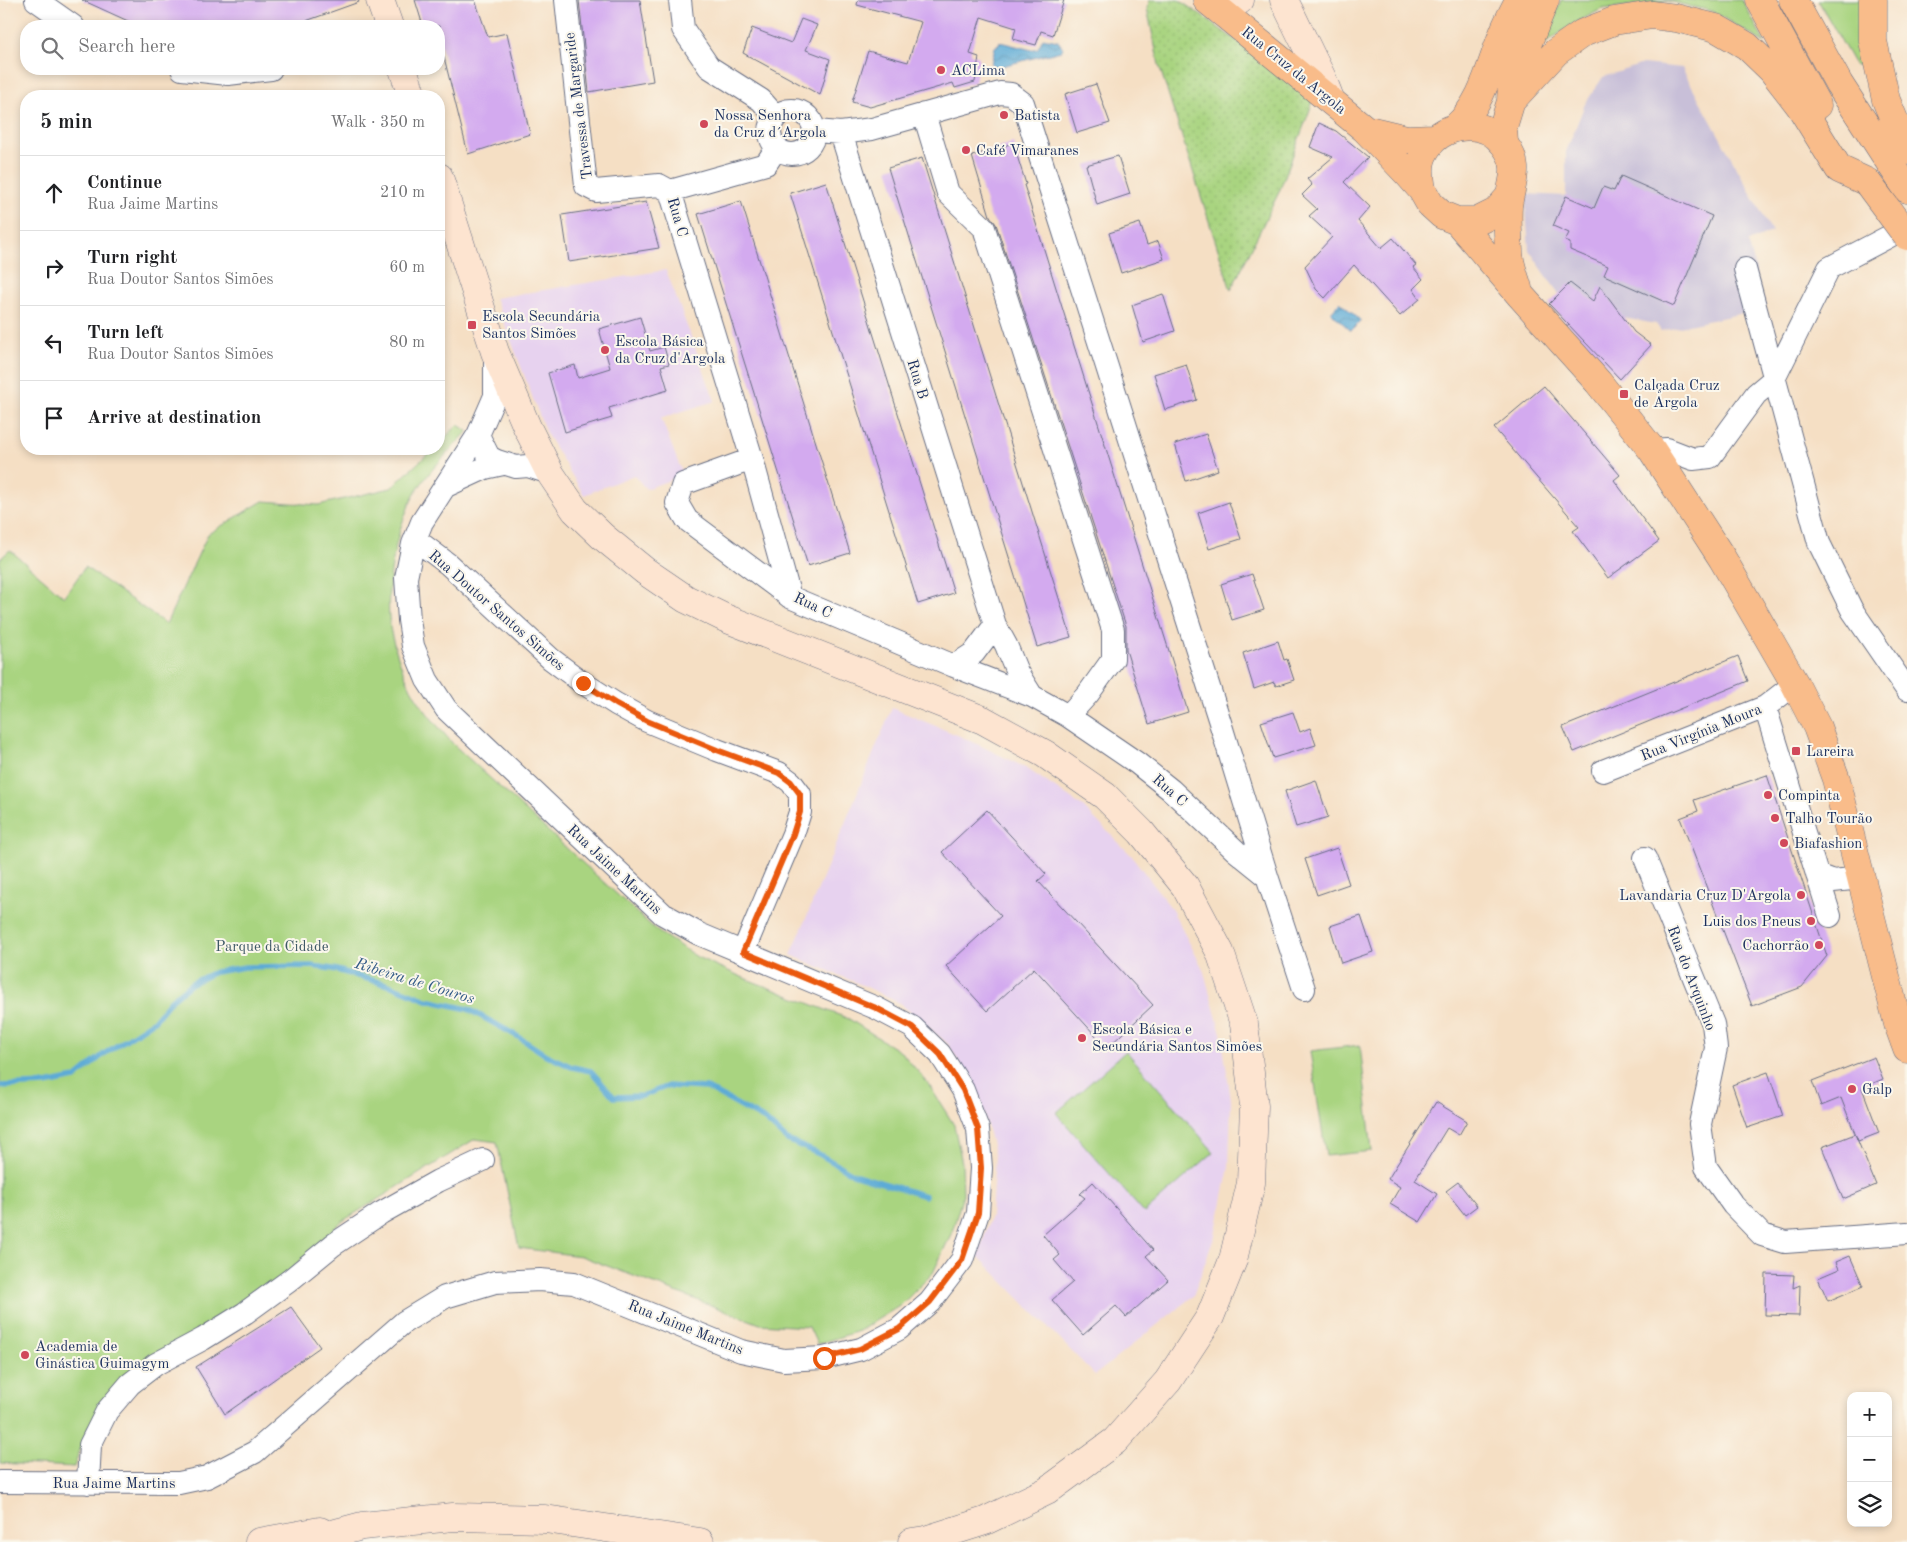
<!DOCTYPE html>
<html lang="en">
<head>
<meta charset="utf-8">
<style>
	body { margin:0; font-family:"Old Standard TT",serif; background:#f6f6f6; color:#202124 }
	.controls { position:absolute; right:15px; bottom:15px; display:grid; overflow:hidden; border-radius:10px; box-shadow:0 2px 8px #0003 }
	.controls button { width:45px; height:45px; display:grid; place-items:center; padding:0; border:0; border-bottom:1px solid #e0e0e0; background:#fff; color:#202124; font:25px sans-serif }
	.stop { position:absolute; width:15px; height:15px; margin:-11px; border:4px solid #ea580c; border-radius:50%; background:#fff }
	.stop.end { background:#ea580c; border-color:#fff; box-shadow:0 1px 5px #0008 }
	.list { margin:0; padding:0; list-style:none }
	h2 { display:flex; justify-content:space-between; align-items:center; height:65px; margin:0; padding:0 20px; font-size:21px }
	h2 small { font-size:16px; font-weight:400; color:#757577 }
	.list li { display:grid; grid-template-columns:32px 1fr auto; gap:15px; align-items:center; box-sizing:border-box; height:75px; padding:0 20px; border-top:1px solid #e0e0e0 }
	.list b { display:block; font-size:19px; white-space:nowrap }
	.list p { margin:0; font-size:16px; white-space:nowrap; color:#757577 }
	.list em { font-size:16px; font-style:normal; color:#757577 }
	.icon { flex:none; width:28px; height:28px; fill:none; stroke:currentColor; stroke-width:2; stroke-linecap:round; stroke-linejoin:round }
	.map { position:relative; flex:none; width:1907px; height:1542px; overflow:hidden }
	.search { position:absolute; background:#fff; box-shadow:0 2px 8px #0003; left:20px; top:20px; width:425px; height:55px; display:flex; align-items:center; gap:12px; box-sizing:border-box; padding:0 18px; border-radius:20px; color:#757577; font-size:19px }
	.panel { position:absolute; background:#fff; box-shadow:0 2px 8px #0003; left:20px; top:90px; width:425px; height:365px; border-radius:20px }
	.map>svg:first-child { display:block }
	.built { fill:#e7d2ef }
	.industrial { fill:#c8bfd8 }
	.green { fill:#a9d480; stroke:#62826f }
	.garden { fill:url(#garden-dots); stroke:#62826f }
	.water { fill:url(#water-waves); stroke:#3c6d9a }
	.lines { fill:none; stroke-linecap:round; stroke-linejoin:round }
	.stream { stroke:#5dabd6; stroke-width:5.5 }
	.building { fill:#d3aaef }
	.street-casing { stroke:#676d82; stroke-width:24 }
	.secondary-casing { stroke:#676d82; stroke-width:29 }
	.primary-casing { stroke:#676d82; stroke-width:29 }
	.highway-casing { stroke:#676d82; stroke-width:29 }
	.street { stroke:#fff; stroke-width:22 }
	.secondary { stroke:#fde4d0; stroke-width:28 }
	.primary { stroke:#f9bc8a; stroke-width:28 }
	.highway { stroke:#f9bc8a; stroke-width:28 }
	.highway-bridge-casing { stroke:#676d82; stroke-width:29; stroke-linecap:butt }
	.highway-bridge { stroke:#f9bc8a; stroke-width:28 }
	.route { stroke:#ea580c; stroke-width:6 }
	.poi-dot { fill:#d1495b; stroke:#fbf7ec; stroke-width:2 }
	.labels { text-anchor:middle; stroke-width:4; stroke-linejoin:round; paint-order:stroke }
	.poi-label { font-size:15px; fill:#1b2f5e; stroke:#fbf7ec; text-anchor:start }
	.street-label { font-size:15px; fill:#1b2f5e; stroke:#fbf7ec }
	.park-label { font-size:15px; fill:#3e5866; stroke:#fbf7ec }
	.water-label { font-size:16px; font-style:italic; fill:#325a88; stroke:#fbf7ec }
</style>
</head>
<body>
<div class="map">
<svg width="1907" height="1542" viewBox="0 0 1907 1542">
	<defs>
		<pattern id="garden-dots" width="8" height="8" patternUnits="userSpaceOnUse" patternTransform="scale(1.25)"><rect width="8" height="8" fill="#a9d480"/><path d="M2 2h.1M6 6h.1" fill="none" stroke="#91b671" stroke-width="1.8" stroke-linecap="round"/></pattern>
		<pattern id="water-waves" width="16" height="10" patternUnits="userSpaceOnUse" patternTransform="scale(1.25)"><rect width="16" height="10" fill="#5dabd6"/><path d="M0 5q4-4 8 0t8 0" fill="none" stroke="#4c8cb1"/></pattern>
	</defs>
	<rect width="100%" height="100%" fill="#fbf7ec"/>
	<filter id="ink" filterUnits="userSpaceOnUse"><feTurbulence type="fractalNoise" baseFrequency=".02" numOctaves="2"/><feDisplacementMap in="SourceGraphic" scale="10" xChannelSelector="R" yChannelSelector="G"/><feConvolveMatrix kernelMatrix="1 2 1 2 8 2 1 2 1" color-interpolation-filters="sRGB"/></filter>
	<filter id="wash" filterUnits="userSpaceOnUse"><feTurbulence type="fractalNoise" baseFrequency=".0096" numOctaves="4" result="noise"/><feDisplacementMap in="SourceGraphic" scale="20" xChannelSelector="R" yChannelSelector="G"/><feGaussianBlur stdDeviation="1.12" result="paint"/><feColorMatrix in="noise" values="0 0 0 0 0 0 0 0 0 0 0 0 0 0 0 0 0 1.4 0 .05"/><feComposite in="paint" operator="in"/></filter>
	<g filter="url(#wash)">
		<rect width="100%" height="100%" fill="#f5dfc4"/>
		<path class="built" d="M 666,270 L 715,401 L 661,418 L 683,475 L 646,489 L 634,475 L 584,495 L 546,433 L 495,298 Z
			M 892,708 L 967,739 L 1026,768 L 1083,807 L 1131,855 L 1171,908 L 1203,969 L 1221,1033 L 1231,1100 L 1229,1167 L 1215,1235 L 1193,1296 L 1095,1375 L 978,1256 L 991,1216 L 995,1157 L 980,1097 L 948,1044 L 901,1004 L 867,987 L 791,955 Z"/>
		<path class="industrial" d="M 1643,64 L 1682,68 L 1772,232 L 1748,242 L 1756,270 L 1748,312 L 1661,331 L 1656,324 L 1624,318 L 1596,303 L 1570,283 L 1559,294 L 1529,250 L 1525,194 L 1566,196 L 1566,152 L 1585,104 L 1603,77 Z"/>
		<path class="green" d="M 1561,0 L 1742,0 L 1765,43 L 1712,11 L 1668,1 L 1602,9 L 1571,25 L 1543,45 Z
			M 1818,0 L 1864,0 L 1868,64 L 1855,65 Z
			M 458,425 L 468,431 C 450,451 430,469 416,492 C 395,527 382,598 392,637 C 396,651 401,667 407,680 C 417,704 437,725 454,745 L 657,931 L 697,957 L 744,978 L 849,1019 L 902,1053 L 927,1082 L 954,1125 L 962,1163 L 963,1195 L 952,1232 L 933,1273 L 901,1305 L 859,1331 L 817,1344 L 809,1327 L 760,1324 L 581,1256 L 519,1248 L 497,1142 L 475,1139 L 341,1222 L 283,1277 L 89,1426 L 74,1467 L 0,1463 L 0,559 L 10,550 L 64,597 L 85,567 L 166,624 L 208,534 L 263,501 L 318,505 L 391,488 L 433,449 L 439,449 L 439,443 Z
			M 1360,1045 L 1372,1151 L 1326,1156 L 1310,1051 Z
			M 1126,1051 L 1214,1152 L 1144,1213 L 1056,1113 Z"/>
		<path class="garden" d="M 1150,0 L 1179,0 L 1315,96 L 1279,192 L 1231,290 L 1159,65 L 1147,8 Z"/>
		<path class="water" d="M 1043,38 L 1058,41 L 1063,48 L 1061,51 L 998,67 L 991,64 L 995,47 L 1000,42 L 1032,50 L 1038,48 Z
			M 1340,302 L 1361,321 L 1351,331 L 1331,312 Z"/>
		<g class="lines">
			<path class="stream" d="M 0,1086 L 46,1084 L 75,1078 L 104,1054 L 154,1021 L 171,1000 L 192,983 L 215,972 L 245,967 L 311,966 L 333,969 L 389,985 L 427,1000 L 468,1009 L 517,1036 L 546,1055 L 572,1067 L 591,1071 L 614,1097 L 642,1096 L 668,1086 L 707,1088 L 765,1120 L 787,1140 L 819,1154 L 853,1174 L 925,1196"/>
		</g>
		<g id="blocks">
			<path class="building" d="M 82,0 L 358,0 L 359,2 L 292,26 L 139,26 Z
				M 415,0 L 475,0 L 488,37 L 507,33 L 530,134 L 468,154 L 439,37 L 439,26 L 423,26 Z
				M 579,0 L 640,0 L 653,81 L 589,92 Z
				M 858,0 L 1064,0 L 1053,35 L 1041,31 L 1036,45 L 1013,39 L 1016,28 L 981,17 L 970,54 L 979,57 L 975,82 L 955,88 L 953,83 L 870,107 L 852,102 L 868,51 L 908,62 L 921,22 L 857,5 Z
				M 801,19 L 817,25 L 806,50 L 830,59 L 820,95 L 743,53 L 752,28 L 791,43 Z
				M 1096,84 L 1110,123 L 1077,133 L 1065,94 Z
				M 1319,123 L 1336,131 L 1368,157 L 1344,182 L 1370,207 L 1358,221 L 1381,248 L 1393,238 L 1416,265 L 1413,267 L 1423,279 L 1413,289 L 1420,299 L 1400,316 L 1354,265 L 1325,298 L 1316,289 L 1305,266 L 1332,237 L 1309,216 L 1317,209 L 1302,195 L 1312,185 L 1307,179 L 1333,157 L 1310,147 Z
				M 1013,143 L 1026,184 L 1024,185 L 1188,712 L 1149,724 L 1126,650 L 1126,626 L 996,224 L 990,216 L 972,156 Z
				M 1118,156 L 1130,194 L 1097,205 L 1086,165 Z
				M 922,158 L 1071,637 L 1037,647 L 888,168 Z
				M 1621,176 L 1712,216 L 1674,306 L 1604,275 L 1608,266 L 1570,250 L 1570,243 L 1565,241 L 1569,233 L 1553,226 L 1566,196 L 1594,208 L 1603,187 L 1614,191 Z
				M 826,182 L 954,593 L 918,604 L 790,193 Z
				M 741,201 L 850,553 L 808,566 L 698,214 Z
				M 646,202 L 659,248 L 569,262 L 562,215 Z
				M 1140,223 L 1147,245 L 1158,241 L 1164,259 L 1121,273 L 1109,233 Z
				M 1570,283 L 1593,301 L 1600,286 L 1634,332 L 1651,345 L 1620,379 L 1549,304 Z
				M 1163,294 L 1175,331 L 1143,342 L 1132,305 Z
				M 640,317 L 650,351 L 664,347 L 669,364 L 661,366 L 668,390 L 609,408 L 612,418 L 565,432 L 548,373 L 575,365 L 578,378 L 610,368 L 599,329 Z
				M 1186,364 L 1197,400 L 1165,410 L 1154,374 Z
				M 1544,386 L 1620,475 L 1614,480 L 1659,541 L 1608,578 L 1573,531 L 1579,527 L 1494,428 Z
				M 1206,434 L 1218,470 L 1186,481 L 1175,444 Z
				M 1229,502 L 1241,539 L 1209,549 L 1198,513 Z
				M 1252,574 L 1264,610 L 1232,620 L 1221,584 Z
				M 1278,641 L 1284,660 L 1287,659 L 1294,680 L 1276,686 L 1274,682 L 1254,689 L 1243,653 Z
				M 1738,656 L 1748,681 L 1574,752 L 1563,727 Z
				M 1293,712 L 1300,732 L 1310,728 L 1316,745 L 1273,758 L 1261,722 Z
				M 1767,775 L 1827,956 L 1802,987 L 1752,1006 L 1680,818 L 1698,811 L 1694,800 Z
				M 1316,780 L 1328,817 L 1296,827 L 1285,791 Z
				M 987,810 L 1046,874 L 1038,881 L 1153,1005 L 1107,1048 L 1034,968 L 987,1011 L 946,966 L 1001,916 L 942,852 Z
				M 1337,848 L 1349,884 L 1317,895 L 1305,859 Z
				M 1361,916 L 1373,952 L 1341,963 L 1330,926 Z
				M 1874,1057 L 1883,1079 L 1862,1088 L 1879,1133 L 1858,1141 L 1841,1098 L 1821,1106 L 1812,1081 Z
				M 1768,1072 L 1783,1116 L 1747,1128 L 1732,1085 Z
				M 1436,1102 L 1467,1121 L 1459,1135 L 1447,1128 L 1415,1180 L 1437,1194 L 1420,1222 L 1390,1204 L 1400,1187 L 1388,1179 Z
				M 1855,1134 L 1876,1185 L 1843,1199 L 1822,1147 Z
				M 1093,1182 L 1153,1250 L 1146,1256 L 1168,1280 L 1126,1317 L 1116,1306 L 1083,1335 L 1052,1300 L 1073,1282 L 1054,1260 L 1060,1255 L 1043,1235 L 1085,1198 L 1080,1194 Z
				M 1458,1182 L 1477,1206 L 1465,1215 L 1446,1191 Z
				M 1850,1256 L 1863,1286 L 1828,1301 L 1818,1278 L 1839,1269 L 1836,1262 Z
				M 1766,1274 L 1794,1275 L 1793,1288 L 1800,1285 L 1799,1316 L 1765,1315 Z
				M 291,1307 L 320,1347 L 225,1414 L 196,1367 Z"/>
		</g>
	</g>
	<g filter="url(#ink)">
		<use href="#blocks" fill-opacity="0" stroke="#676d82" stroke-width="1"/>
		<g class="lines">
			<defs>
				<path id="street" d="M 36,0 L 73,26
					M 566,0 L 586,186 L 596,191 L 659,185 L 670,191
					M 680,0 L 683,29 L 709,67 L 761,100 L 775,116
					M 182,69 L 228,74 L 271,69
					M770 132a22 22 0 1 1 44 0a22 22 0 1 1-44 0Z
					M 924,114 L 948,193 L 984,228 L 1113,630 L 1113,659 L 1088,694 L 1068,716
					M 815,131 L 841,133 L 872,129 L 1000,93 L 1011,94 L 1023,103 L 1219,719 L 1267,876 L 1304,989
					M 841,133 L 995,625 L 1006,645 L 1017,672 L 1032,696
					M 670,191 L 752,459 L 790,597 L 954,666 L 1032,696 L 1068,716 L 1137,763 L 1171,790 L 1236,851 L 1267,876
					M 670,191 L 766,164 L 776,149
					M 1745,269 L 1819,543 L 1852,610 L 1907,690
					M 478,435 L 489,457 L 497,461 L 516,467 L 528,466 L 550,473
					M 1652,450 L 1667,449 L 1693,459 L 1710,457 L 1756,394 L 1774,379 L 1829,268 L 1907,227
					M 752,459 L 683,484 L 677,503 L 687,520 L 790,597
					M 446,486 L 485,468 L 503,464
					M 415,539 L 448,564 L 551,659 L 583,683 L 616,704 L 647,721 L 717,750 L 779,773 L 791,782 L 800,794 L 800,812 L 793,834 L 743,952
					M 954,666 L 974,653 L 995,625
					M 1765,707 L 1830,916
					M 1603,771 L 1765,707 L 1795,684
					M 1645,858 L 1713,1024 L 1716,1048 L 1700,1124 L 1706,1167 L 1733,1205 L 1762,1235 L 1785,1242 L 1907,1233
					M 1817,875 L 1833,881 L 1861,878
					M 0,1482 L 179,1483 L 207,1477 L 255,1452 L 404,1322 L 445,1297 L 495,1282 L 540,1280 L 574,1283 L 741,1351 L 784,1360 L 824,1358 L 861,1349 L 899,1329 L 930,1302 L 962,1260 L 978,1213 L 981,1168 L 978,1129 L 963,1090 L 940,1054 L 912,1027 L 876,1008 L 699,934 L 663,914 L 446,709 L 427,680 L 413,646 L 409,620 L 406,578 L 413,544 L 422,522 L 478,435 L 495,396 L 495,355
					M 88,1483 L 90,1445 L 107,1411 L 130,1384 L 156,1364 L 203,1339 L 245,1313 L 289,1281 L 333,1245 L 381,1213 L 438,1181 L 483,1160"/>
				<path id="secondary" d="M 380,0 L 389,26
					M 1284,0 L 1322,78 L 1331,101
					M 1222,12 L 1240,0
					M 403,69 L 412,96
					M 439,177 L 495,352 L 527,427 L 550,473 L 575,510 L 602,536 L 645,571 L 686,599 L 725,618 L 983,720 L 1045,754 L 1105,796 L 1141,832 L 1185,886 L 1220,952 L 1244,1024 L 1254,1106 L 1251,1183 L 1233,1260 L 1210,1317 L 1168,1381 L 1115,1441 L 1047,1491 L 985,1521 L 925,1540 L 912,1542
					M 259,1542 L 320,1531
					M 302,1542 L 362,1526 L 453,1517 L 545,1519 L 700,1542"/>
				<path id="primary" d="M 1207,0 L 1365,129 L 1408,174 L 1422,190 L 1430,204 L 1442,215 L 1457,221 L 1478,221 L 1496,212 L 1509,197
					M 1365,129 L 1407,139 L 1435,138
					M 1422,190 C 1420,177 1418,164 1424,153 C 1439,123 1483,116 1504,144 C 1522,167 1511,182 1508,206 C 1507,221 1508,236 1509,251 C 1509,264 1515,277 1518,288
					M 1457,221 L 1520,295 L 1598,382 L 1652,450 L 1722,558 L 1795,684 L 1817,727 L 1836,779 L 1898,1024 L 1907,1049"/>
				<path id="highway" d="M 1760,0 L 1817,105
					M 1793,0 L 1839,84 L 1907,189
					M 1873,0 L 1873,41 L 1886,100 L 1907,151
					M 1511,101 L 1556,52 L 1583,33 L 1614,21 L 1652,15 L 1676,18 L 1716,28 L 1747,46 L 1772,70 L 1800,106 L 1839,169 L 1867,182
					M 1456,127 C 1484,102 1490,65 1504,31 C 1508,21 1514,10 1519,0
					M 1504,143 L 1503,127 L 1511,101 L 1512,82 L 1545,0"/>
			</defs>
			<use href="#street" class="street-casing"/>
			<use href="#secondary" class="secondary-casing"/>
			<use href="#primary" class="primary-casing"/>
			<use href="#highway" class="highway-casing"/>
			<use href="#street" class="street"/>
			<use href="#secondary" class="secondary"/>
			<use href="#primary" class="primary"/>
			<use href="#highway" class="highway"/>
			<defs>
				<path id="highway-bridge" d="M 1867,182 L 1907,236"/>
			</defs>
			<use href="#highway-bridge" class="highway-bridge-casing"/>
			<use href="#highway-bridge" class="highway-bridge"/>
		</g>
	</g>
	<g class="lines" filter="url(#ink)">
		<path class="route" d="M 583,683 L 616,704 L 647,721 L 717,750 L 779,773 L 791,782 L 800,794 L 800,812 L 793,834 L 743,952 L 876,1008 L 912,1027 L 940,1054 L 963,1090 L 978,1129 L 981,1168 L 978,1213 L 962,1260 L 930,1302 L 899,1329 L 860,1349 L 824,1358"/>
	</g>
	<g class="poi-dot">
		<circle cx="941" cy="70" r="5"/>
		<circle cx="1004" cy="115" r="5"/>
		<circle cx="704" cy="124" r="5"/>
		<circle cx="966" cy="150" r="5"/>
		<rect x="467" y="320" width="10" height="10" rx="2.5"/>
		<circle cx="605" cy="350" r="5"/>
		<rect x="1619" y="389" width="10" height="10" rx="2.5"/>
		<rect x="1791" y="746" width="10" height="10" rx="2.5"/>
		<circle cx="1768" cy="795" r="5"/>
		<circle cx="1775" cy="818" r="5"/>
		<circle cx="1784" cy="843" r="5"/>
		<circle cx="1801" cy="895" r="5"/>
		<circle cx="1811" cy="921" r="5"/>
		<circle cx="1819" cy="945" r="5"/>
		<circle cx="1082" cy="1038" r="5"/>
		<circle cx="1852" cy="1089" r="5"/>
		<circle cx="25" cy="1355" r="5"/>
	</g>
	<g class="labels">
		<g class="poi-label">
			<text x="951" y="75">ACLima</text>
			<text x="714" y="120">Nossa Senhora<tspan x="714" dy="17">da Cruz d´Argola</tspan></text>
			<text x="1014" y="120">Batista</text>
			<text x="976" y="155">Café Vimaranes</text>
			<text x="482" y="321">Escola Secundária<tspan x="482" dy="17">Santos Simões</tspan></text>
			<text x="615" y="346">Escola Básica<tspan x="615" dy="17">da Cruz d'Argola</tspan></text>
			<text x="1634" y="390">Calçada Cruz<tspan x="1634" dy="17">de Argola</tspan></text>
			<text x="1806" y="756">Lareira</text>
			<text x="1778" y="800">Compinta</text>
			<text x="1785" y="823">Talho Tourão</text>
			<text x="1794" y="848">Biafashion</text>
			<text x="1791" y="900" text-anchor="end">Lavandaria Cruz D'Argola</text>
			<text x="1801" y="926" text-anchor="end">Luis dos Pneus</text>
			<text x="1809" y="950" text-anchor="end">Cachorrão</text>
			<text x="1092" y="1034">Escola Básica e<tspan x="1092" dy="17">Secundária Santos Simões</tspan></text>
			<text x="1862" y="1094">Galp</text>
			<text x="35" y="1351">Academia de<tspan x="35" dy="17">Ginástica Guimagym</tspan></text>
		</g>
		<g class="street-label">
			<text transform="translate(1294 70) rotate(39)" y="5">Rua Cruz da Argola</text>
			<text transform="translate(578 106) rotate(-97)" y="5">Travessa de Margaride</text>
			<text transform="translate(678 217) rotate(74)" y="5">Rua C</text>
			<text transform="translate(918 379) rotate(73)" y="5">Rua B</text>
			<text transform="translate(813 605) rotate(26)" y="5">Rua C</text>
			<text transform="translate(497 610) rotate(41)" y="5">Rua Doutor Santos Simões</text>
			<text transform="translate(1701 732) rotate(-22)" y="5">Rua Virgínia Moura</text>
			<text transform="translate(1170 790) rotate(41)" y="5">Rua C</text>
			<text transform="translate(615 869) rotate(43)" y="5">Rua Jaime Martins</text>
			<text transform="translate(1692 978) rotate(69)" y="5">Rua do Arquinho</text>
			<text transform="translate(686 1327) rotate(22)" y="5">Rua Jaime Martins</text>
			<text x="114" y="1488">Rua Jaime Martins</text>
		</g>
		<g class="park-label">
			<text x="272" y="951">Parque da Cidade</text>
		</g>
		<g class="water-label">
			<text transform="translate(415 980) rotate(17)" y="6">Ribeira de Couros</text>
		</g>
	</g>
</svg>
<div class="controls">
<button>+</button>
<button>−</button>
<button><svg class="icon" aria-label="layers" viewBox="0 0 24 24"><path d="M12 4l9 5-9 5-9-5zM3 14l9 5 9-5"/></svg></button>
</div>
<div class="stop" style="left:824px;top:1358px"></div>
<div class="stop end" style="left:583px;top:683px"></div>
<div class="search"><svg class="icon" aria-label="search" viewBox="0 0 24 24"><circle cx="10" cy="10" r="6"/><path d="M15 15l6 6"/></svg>Search here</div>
<section class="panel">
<h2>5 min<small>Walk · 350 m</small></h2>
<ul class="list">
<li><svg class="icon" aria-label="ahead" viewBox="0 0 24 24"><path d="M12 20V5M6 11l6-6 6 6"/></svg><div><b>Continue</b><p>Rua Jaime Martins</p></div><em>210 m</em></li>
<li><svg class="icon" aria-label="right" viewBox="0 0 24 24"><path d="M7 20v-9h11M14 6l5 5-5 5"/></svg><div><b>Turn right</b><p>Rua Doutor Santos Simões</p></div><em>60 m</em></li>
<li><svg class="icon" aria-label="left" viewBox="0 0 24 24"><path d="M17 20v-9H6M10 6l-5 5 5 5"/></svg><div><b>Turn left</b><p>Rua Doutor Santos Simões</p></div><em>80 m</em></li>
<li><svg class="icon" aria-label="arrive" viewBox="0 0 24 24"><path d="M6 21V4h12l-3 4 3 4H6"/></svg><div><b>Arrive at destination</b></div></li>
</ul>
</section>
</div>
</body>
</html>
